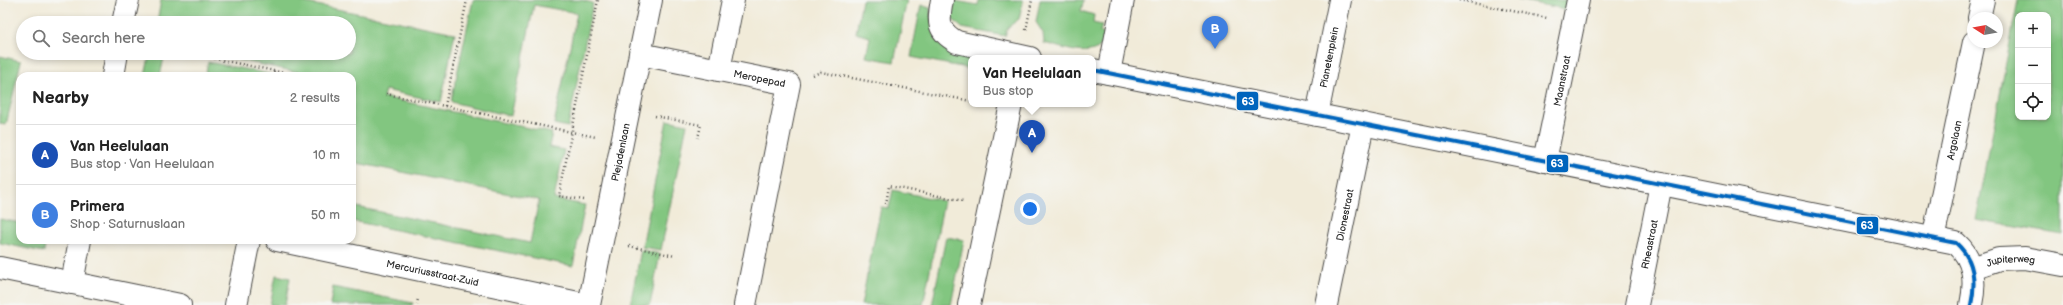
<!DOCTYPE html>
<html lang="en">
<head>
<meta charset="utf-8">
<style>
	body { margin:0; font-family:"Balsamiq Sans",sans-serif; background:#f6f6f6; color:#222 }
	.controls { position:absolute; right:12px; top:12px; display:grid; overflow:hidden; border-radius:8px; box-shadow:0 2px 6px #0003 }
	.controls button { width:36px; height:36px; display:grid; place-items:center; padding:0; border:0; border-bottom:1px solid #e0e0e0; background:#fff; color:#222; font:20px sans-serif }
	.compass { position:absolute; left:1967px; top:12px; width:36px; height:36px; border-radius:50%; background:#fff; box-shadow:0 2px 6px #0003; rotate:281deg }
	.you { position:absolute; left:1030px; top:209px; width:14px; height:14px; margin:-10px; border:3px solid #fff; border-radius:50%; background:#1a73e8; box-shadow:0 0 0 6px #1a73e833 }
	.badge { display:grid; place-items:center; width:26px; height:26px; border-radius:50%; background:#ea580c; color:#fff; font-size:13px; font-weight:700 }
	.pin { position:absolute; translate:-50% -33px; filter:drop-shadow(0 1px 2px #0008) }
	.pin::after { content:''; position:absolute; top:21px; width:14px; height:12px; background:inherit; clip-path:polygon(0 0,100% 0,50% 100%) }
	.popup { position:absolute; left:968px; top:55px; width:128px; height:52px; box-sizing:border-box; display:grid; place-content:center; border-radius:8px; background:#fff; filter:drop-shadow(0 1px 3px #0005); font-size:13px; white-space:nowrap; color:#767676 }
	.popup b { font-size:15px; color:#222 }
	.popup::after { content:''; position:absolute; left:50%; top:100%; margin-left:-8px; border:8px solid transparent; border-top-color:#fff }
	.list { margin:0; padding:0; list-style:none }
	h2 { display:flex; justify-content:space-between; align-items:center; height:52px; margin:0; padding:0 16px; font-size:17px }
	h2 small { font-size:13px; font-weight:400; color:#767676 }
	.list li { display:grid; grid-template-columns:26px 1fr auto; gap:12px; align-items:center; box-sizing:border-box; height:60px; padding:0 16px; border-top:1px solid #e0e0e0 }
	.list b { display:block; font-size:15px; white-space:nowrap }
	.list p { margin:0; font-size:13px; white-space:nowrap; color:#767676 }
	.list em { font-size:13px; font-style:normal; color:#767676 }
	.icon { flex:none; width:22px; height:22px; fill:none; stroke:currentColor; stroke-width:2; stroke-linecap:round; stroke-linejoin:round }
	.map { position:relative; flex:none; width:2063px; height:305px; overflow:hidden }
	.search { position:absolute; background:#fff; box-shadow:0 2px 6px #0003; left:16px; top:16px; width:340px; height:44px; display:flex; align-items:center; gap:10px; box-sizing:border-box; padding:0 14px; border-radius:22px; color:#767676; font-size:15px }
	.panel { position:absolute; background:#fff; box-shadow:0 2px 6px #0003; left:16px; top:72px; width:340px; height:172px; border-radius:12px }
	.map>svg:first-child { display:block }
	.green { fill:#82c680; stroke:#567856; fill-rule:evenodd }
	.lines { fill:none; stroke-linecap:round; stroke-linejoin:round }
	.minor-casing { stroke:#494845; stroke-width:24 }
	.path { stroke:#494845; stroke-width:2.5; stroke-dasharray:1 3; stroke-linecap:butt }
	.minor { stroke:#fff; stroke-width:22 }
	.bus-1-casing { stroke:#f6f6f2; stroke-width:7 }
	.bus-1 { stroke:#0065bd; stroke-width:4 }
	.labels { text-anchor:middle; stroke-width:3; stroke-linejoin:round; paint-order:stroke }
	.street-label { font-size:10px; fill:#2b2b2b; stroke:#f6f6f2 }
	.line-badge { stroke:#f6f6f2; stroke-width:1.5 }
	.badge-label { font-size:11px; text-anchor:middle; font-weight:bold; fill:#fff }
</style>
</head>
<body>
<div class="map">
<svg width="2063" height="305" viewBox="0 0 2063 305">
	<rect width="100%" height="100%" fill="#f6f6f2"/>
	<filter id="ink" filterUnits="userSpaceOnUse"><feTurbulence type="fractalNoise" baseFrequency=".025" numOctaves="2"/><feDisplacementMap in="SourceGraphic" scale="8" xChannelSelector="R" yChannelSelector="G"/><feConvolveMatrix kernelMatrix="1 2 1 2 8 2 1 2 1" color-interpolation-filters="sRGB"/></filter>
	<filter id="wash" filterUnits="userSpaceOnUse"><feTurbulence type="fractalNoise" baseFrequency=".012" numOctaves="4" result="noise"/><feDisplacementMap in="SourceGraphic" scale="16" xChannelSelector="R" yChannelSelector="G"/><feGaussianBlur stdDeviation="0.9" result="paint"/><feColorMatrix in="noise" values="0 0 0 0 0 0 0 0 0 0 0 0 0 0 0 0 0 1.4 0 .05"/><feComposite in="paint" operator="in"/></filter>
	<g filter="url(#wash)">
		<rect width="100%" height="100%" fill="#f1ebd9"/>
		<path class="green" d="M 161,0 L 292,0 L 455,33 L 441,102 L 385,90 L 383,97 L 552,133 L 549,147 L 564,150 L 554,199 L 585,205 L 573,266 L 352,221 L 352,206 L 530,243 L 539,200 L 352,162 L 352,76 L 317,76 L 205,53 L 349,53 L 349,23 L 157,23 Z
			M 473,0 L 581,0 L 593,3 L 568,127 L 554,124 L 577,13 L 534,5 L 511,116 L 451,102 Z
			M 862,0 L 907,0 L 894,62 L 866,57 L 870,37 L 856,33 Z
			M 950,0 L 978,5 L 979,0 L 1023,0 L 1019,19 L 1008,27 L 1005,36 L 962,28 L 950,17 Z
			M 1040,0 L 1084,0 L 1081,11 L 1094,15 L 1093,23 L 1102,25 L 1100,32 L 1107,33 C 1101,64 1064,48 1044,43 L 1043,33 L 1036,22 Z
			M 1517,0 L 1573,0 L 1571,10 Z
			M 2018,0 L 2063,0 L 2063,235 L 1976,220 ZM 2018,15 L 2048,15 L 2048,117 L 2018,117 Z
			M 921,5 L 930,8 C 933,41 937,51 971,58 L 971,69 L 911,57 Z
			M 150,53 L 165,53 L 160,76 L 145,76 Z
			M 0,56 L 21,61 L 6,125 L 0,124 Z
			M 208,62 L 270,74 L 269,76 L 205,76 Z
			M 667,120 L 687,124 L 661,250 L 642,247 Z
			M 893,190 L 944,201 L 923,305 L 861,305 L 881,207 L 889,208 Z
			M 0,219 L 20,223 L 20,240 L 46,240 L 44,252 L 0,243 Z
			M 946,237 L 964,240 L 951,305 L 932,305 Z
			M 641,250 L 660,254 L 650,305 L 630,305 Z
			M 276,275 L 290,278 L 285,305 L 270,305 Z
			M 333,287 L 413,303 L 412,305 L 330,305 Z"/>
	</g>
	<g filter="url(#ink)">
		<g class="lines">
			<defs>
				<g id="minor">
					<path d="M 942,0 C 938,21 937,31 957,42 L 1030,58"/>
					<path d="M 1979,18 L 1983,0"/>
					<path d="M 123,23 L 128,0"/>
					<path id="s1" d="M 640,54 L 789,84 L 745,305"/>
					<path d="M 719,70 L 733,0"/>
					<path d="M 1093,70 L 1956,243 C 1975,260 1976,282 1971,305"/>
					<path d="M 1109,73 L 1123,0"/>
					<path d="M 113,76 L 117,53"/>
					<path id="s2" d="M 1317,115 L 1340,0"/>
					<path id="s3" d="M 1545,161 L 1578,0"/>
					<path id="s4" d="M 1933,239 L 1974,42"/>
					<path id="s5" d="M 277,240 L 588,305"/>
					<path d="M 0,268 L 180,305"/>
					<path id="s6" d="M 1972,268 L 1999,259 L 2025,258 L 2063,265"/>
					<path d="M 72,283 L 80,240"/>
					<path d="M 236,305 L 249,240"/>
					<path id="s7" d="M 589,305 L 651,0"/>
					<path d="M 969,305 L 1011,104"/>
					<path id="s8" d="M 1326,305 L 1363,124"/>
					<path id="s9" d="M 1637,305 L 1661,184"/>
				</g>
			</defs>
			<use href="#minor" class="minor-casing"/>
			<path class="path" d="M 1459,0 L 1547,18
				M 1026,30 L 1032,0
				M 187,53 L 299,76
				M 813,75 L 821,72 L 971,101
				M 273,76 L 274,71
				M 386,94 L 596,137
				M 445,106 L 467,0
				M 655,116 L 701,125 L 698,138
				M 584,200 L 559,196 L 598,0
				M 886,204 L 889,186 L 964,201
				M 629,246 L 675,256
				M 417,305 L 418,298"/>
			<use href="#minor" class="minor"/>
			<defs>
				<path id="bus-1" d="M 1093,70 L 1956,243 C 1975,260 1976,282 1971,305"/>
			</defs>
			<use href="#bus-1" class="bus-1-casing"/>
			<use href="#bus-1" class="bus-1"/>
		</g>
	</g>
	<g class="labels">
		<g class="street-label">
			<text dy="4" stroke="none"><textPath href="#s2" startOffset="59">Planetenplein</textPath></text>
			<text dy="4" stroke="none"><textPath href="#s1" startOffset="122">Meropepad</textPath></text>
			<text dy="4" stroke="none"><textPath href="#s3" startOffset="82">Maanstraat</textPath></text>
			<text dy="4" stroke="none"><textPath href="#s4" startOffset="101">Argolaan</textPath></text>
			<text dy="4" stroke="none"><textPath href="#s7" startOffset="156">Plejadenlaan</textPath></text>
			<text dy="4" stroke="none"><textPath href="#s8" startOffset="92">Dionestraat</textPath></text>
			<text dy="4" stroke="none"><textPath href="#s9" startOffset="62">Rheastraat</textPath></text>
			<text dy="4" stroke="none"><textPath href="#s6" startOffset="40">Jupiterweg</textPath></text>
			<text dy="4" stroke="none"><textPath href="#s5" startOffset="159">Mercuriusstraat-Zuid</textPath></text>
		</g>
	</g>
	<g class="line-badge">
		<rect x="1236" y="91" width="23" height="20" rx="4" fill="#0065bd"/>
		<rect x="1546" y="154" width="23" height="19" rx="4" fill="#0065bd"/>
		<rect x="1856" y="216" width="23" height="19" rx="4" fill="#0065bd"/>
	</g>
	<g class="badge-label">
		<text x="1248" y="105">63</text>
		<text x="1557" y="167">63</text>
		<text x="1867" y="229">63</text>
	</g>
</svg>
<div class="controls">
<button>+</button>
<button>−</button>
<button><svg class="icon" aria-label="locate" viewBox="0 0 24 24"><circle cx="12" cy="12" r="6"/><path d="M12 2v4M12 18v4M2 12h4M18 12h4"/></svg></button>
</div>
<svg class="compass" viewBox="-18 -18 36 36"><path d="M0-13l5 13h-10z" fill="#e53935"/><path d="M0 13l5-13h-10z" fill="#767676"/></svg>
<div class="you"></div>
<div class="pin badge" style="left:1032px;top:153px;background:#1a4fb4">A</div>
<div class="popup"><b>Van Heelulaan</b>Bus stop</div>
<div class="pin badge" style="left:1215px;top:49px;background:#3f7fe0">B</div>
<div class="search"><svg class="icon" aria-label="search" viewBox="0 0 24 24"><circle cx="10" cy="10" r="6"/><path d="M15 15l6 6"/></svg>Search here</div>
<section class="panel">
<h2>Nearby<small>2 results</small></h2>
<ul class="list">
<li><span class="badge" style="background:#1a4fb4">A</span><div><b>Van Heelulaan</b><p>Bus stop · Van Heelulaan</p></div><em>10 m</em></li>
<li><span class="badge" style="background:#3f7fe0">B</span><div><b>Primera</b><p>Shop · Saturnuslaan</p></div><em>50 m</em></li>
</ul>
</section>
</div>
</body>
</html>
